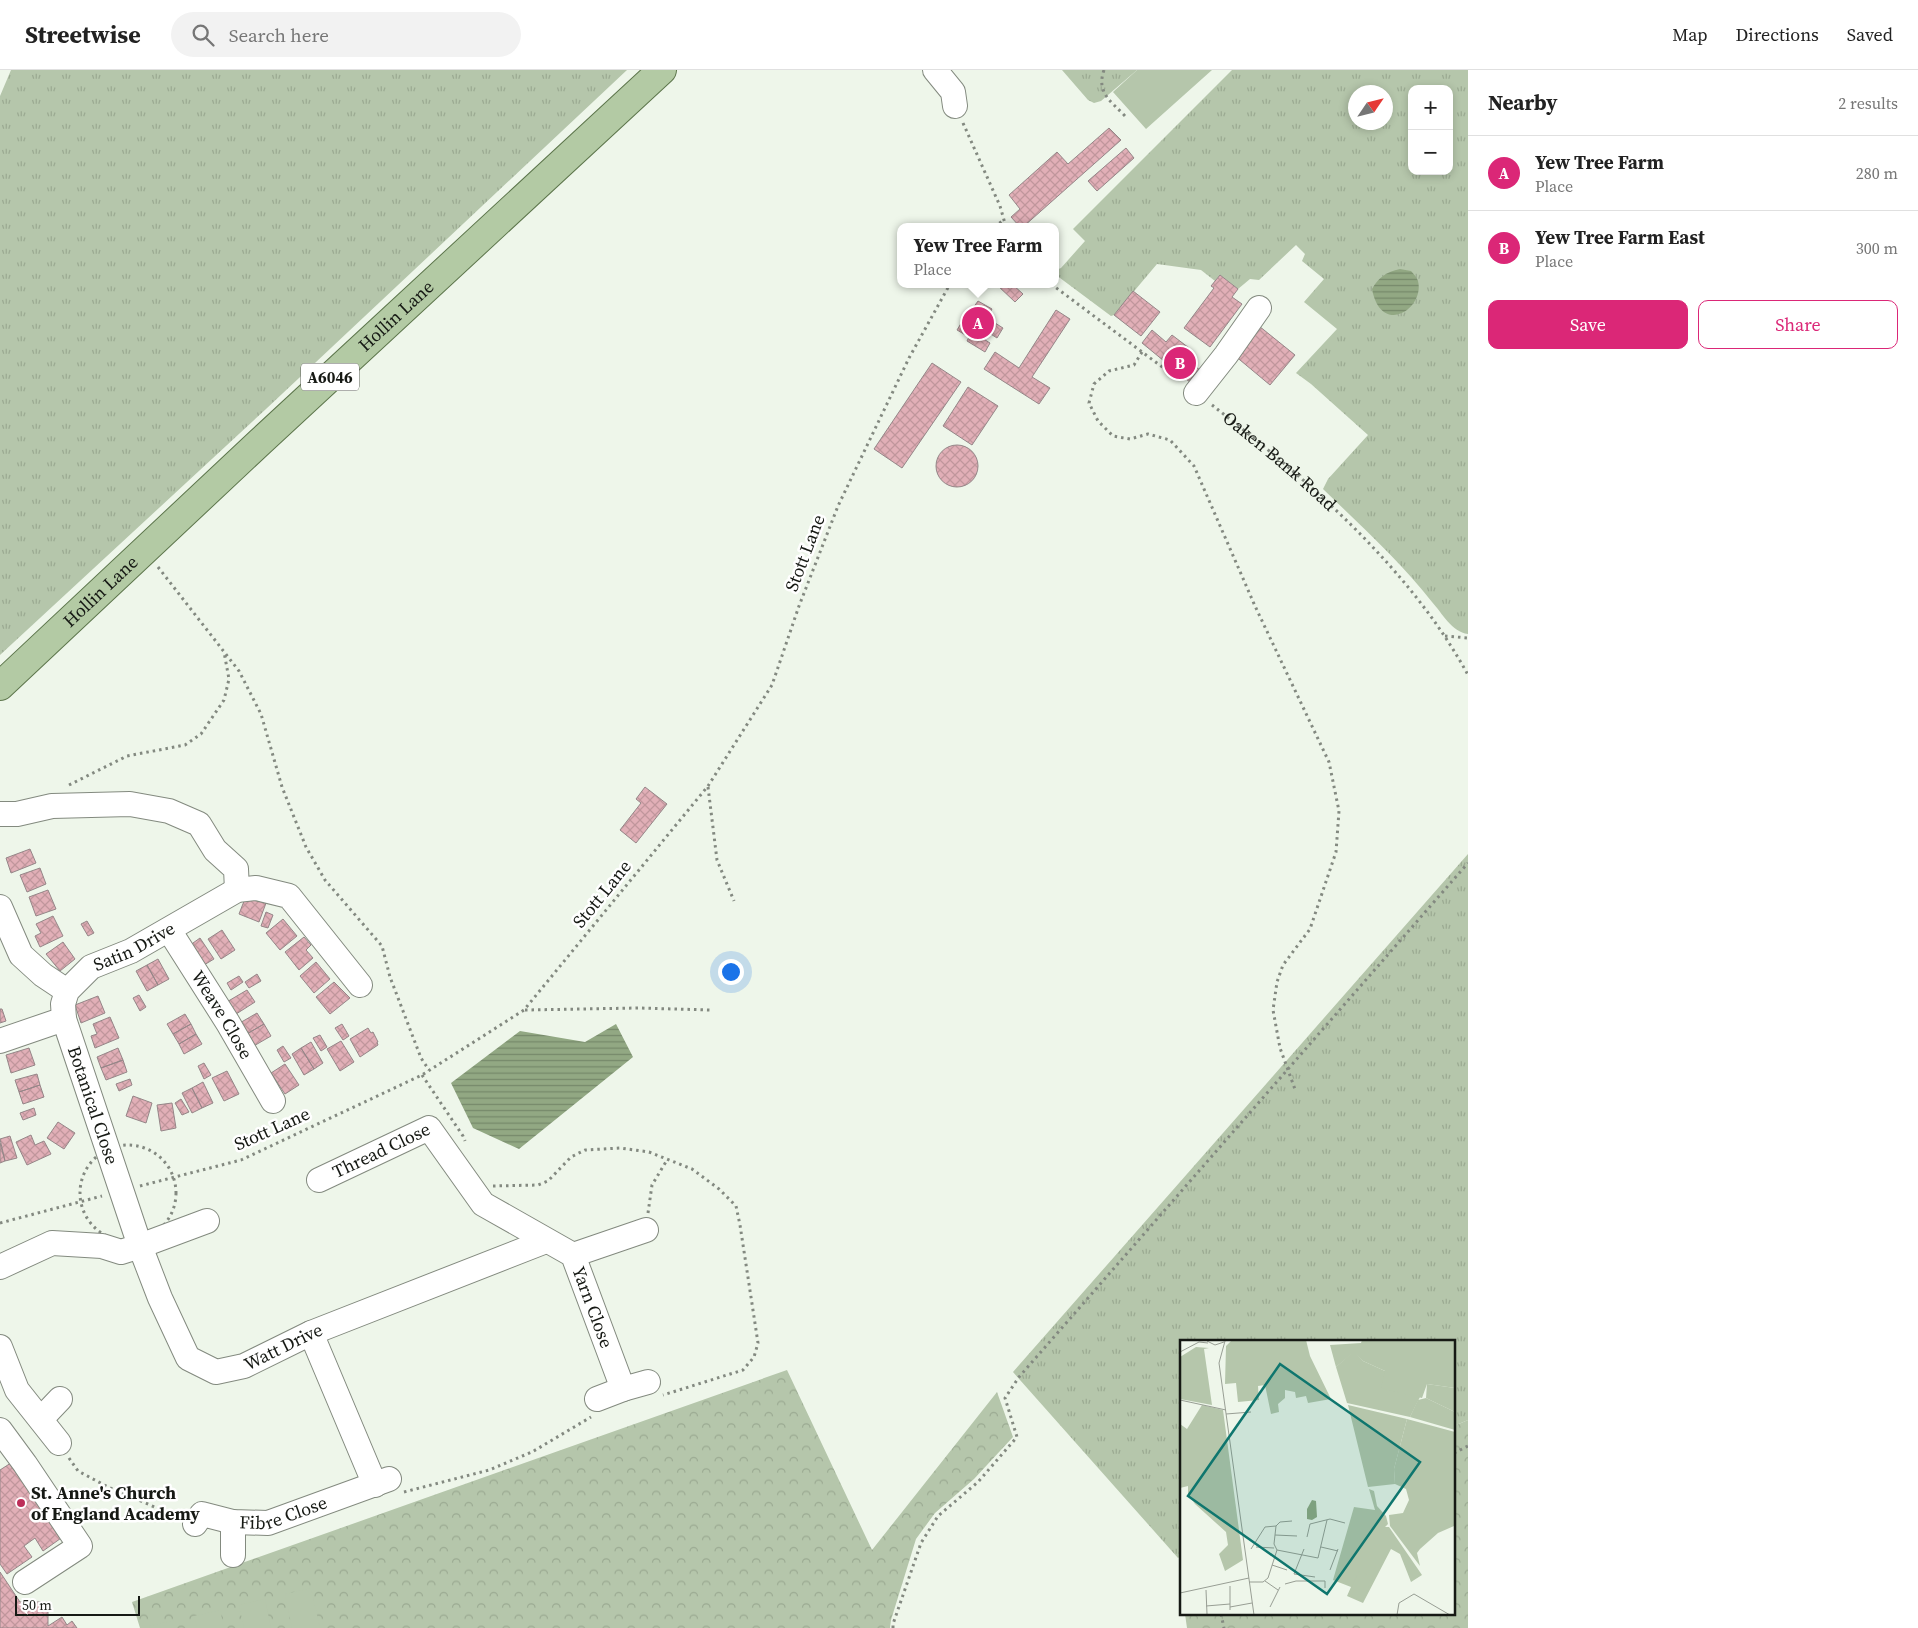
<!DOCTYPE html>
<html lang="en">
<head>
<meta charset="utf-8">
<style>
	body { margin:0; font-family:"Source Serif 4",serif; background:#f2f2f2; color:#222 }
	.controls { position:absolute; right:15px; top:15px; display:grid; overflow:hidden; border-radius:10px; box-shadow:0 2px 8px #0003 }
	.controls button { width:45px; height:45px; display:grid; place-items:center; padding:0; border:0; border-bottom:1px solid #e0e0e0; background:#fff; color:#222; font:25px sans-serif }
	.compass { position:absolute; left:1348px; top:15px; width:45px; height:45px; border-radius:50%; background:#fff; box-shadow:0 2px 8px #0003; rotate:55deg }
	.scale { position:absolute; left:15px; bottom:12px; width:125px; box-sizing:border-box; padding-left:5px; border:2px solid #161914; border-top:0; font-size:14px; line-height:18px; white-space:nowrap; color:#161914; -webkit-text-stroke:4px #fff; paint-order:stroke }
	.you { position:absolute; left:730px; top:901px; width:18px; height:18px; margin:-12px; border:4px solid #fff; border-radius:50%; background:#1a73e8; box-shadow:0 0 0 8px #1a73e833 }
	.badge { display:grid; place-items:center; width:32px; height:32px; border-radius:50%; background:#db2777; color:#fff; font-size:16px; font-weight:700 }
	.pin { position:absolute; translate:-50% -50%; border:2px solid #fff; box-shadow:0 1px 5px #0006 }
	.popup { position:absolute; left:897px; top:153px; width:162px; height:65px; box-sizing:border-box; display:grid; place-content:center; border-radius:10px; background:#fff; filter:drop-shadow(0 1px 4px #0005); font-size:16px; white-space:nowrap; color:#767676 }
	.popup b { font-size:19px; color:#222 }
	.popup::after { content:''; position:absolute; left:50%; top:100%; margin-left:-10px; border:10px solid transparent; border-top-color:#fff }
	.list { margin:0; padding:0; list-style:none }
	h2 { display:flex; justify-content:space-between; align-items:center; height:65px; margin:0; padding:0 20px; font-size:21px }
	h2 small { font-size:16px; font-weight:400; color:#767676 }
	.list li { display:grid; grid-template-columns:32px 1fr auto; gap:15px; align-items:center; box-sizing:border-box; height:75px; padding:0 20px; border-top:1px solid #e0e0e0 }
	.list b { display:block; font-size:19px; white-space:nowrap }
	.list p { margin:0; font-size:16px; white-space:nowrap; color:#767676 }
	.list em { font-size:16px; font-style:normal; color:#767676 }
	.actions { display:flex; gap:10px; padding:15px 20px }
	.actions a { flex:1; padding:11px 0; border:1px solid #db2777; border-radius:10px; text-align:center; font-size:18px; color:#db2777 }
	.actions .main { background:#db2777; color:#fff }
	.icon { flex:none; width:28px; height:28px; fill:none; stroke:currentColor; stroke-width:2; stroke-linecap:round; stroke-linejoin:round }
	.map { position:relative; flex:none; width:1468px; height:1558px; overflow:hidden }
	header { display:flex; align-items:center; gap:30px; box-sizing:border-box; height:70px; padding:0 25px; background:#fff; border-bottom:1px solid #e0e0e0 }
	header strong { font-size:24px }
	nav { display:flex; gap:28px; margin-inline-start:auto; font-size:18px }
	.search { width:350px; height:45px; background:#f2f2f2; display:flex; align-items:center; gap:12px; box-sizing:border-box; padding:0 18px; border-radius:28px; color:#767676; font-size:19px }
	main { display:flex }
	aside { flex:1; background:#fff }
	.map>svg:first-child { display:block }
	.grass { fill:url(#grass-tufts); fill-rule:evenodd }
	.forest { fill:url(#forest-crowns) }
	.garden { fill:#b5c6ab }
	.water { fill:url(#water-rules) }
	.building { fill:url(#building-cross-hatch); stroke:#958688 }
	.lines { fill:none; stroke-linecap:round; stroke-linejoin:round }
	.minor-casing { stroke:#838a7f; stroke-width:26 }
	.major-casing { stroke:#5c754b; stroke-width:30 }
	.path { stroke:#838980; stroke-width:3; stroke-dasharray:2.5 4; stroke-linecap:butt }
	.minor { stroke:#fff; stroke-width:24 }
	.major { stroke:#b3caa4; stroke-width:28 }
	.poi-dot { fill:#bd2e59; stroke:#fff; stroke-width:2 }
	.labels { text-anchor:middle; stroke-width:5; stroke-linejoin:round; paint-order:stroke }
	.shield { fill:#fff; stroke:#5c5e5a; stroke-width:1 }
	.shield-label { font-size:16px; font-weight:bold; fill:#161914 }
	.street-label { font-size:18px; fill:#161914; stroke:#fff }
	.poi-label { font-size:18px; font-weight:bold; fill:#161914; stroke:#fff; text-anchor:start }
	.inset-road { fill:none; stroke:#989e94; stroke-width:1 }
	.view { fill:#0f766e; fill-opacity:0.15; stroke:#0f766e; stroke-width:2.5 }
	.inset-edge { fill:none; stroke:#161914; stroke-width:2.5 }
</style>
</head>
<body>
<header>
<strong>Streetwise</strong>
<div class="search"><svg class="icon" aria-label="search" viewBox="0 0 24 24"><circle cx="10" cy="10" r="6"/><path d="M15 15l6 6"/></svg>Search here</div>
<nav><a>Map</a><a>Directions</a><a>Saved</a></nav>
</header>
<main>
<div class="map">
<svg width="1468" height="1558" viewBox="0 0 1468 1558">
	<defs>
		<pattern id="grass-tufts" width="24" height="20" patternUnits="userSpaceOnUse" patternTransform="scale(1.25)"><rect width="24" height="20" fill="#b5c6ab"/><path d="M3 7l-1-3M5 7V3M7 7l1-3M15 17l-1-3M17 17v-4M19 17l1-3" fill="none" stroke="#9baa92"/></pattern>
		<pattern id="forest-crowns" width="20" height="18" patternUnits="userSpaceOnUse" patternTransform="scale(1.25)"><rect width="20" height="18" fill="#b5c6ab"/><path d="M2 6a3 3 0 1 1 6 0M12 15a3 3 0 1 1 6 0" fill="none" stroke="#9baa92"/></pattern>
		<pattern id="water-rules" width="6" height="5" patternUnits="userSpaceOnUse" patternTransform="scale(1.25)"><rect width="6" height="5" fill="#92a883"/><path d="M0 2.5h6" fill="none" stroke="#76886a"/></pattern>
		<pattern id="building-cross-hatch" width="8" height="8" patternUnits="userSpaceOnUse" patternTransform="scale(1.25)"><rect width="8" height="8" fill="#e1afb7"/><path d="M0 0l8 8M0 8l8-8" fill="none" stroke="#c0969c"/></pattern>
	</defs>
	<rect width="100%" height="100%" fill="#eef6ea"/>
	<path class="grass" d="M 11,0 L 627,0 L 266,339 L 0,585 L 0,26 Z
		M 1062,0 L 1137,0 L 1101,31 L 1094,33 L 1088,30 Z
		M 1232,0 L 1468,0 L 1468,564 C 1452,562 1442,543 1432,532 C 1400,491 1360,455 1323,419 L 1328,409 L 1368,365 L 1311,314 L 1296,303 L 1337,259 L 1304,232 L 1324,209 L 1302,191 L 1305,184 L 1296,175 L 1259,210 L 1250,209 L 1238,219 L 1220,205 L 1215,211 L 1201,200 L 1157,194 L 1114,245 L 1111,246 L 1056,205 L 1056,200 L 1061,198 L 1085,171 L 1073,159 ZM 1412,19 L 1449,19 L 1449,101 L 1412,101 ZM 1356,22 L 1386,22 L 1386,52 L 1356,52 Z
		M 1468,784 L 1468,1350 L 1454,1356 L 1454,1272 L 1182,1272 L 1182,1485 L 1178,1488 L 1013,1302 Z"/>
	<path class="forest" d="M 787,1300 L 872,1480 L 997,1322 L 1013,1367 L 974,1409 L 935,1443 L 916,1469 L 891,1550 L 890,1558 L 140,1558 L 132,1532 Z
		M 1468,1350 L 1468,1558 L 1187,1558 L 1185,1544 L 1454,1544 L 1454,1356 Z"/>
	<path class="garden" d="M 1137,0 L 1212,0 L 1146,59 L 1113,22 Z
		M 311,1518 L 320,1558 L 292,1558 L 285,1524 Z
		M 265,1529 L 271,1558 L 244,1558 L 239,1535 Z
		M 220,1540 L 224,1558 L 197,1558 L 194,1546 Z
		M 175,1550 L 177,1558 L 150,1558 L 149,1556 Z"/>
	<path class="water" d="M 1400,199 L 1411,201 C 1414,204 1417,208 1418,211 C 1425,239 1381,267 1372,219 C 1379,207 1386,202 1400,199 Z
		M 616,954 L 633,987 L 519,1079 L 473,1058 L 451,1013 L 520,961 L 585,972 Z"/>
	<path class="building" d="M 1109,58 L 1121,70 L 1023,157 L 1020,157 L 1011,147 L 1020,139 L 1009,125 L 1057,82 L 1068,94 Z
		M 1126,78 L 1134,88 L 1097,121 L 1088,111 Z
		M 1220,205 L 1238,219 L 1232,227 L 1242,234 L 1210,277 L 1184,258 L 1214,218 L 1211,216 Z
		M 996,214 L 1012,214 L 1023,224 L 1015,232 Z
		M 1133,221 L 1160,242 L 1141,266 L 1114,245 Z
		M 978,231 L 992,239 L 987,248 L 1003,258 L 997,268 L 986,261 L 982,268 L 990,273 L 985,282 L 967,271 L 969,267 L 957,260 L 971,237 L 973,238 Z
		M 1056,240 L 1070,249 L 1032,307 L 1050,318 L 1039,334 L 984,299 L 995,282 L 1019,298 Z
		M 1259,256 L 1295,285 L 1270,315 L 1234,285 Z
		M 1152,260 L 1166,272 L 1172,265 L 1189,278 L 1183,286 L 1201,301 L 1191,313 L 1142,273 Z
		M 932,293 L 961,312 L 902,398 L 874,379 Z
		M 968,317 L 998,336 L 972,375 L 943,356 Z
		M936 396a21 21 0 1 1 42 0a21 21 0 1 1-42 0Z
		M 645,717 L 667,734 L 636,773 L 620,760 L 641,733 L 636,729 Z
		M 30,779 L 36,793 L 11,803 L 6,788 Z
		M 40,798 L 46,814 L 27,822 L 20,805 Z
		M 48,820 L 56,839 L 36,846 L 29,827 Z
		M 246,826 L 266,833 L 259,852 L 239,844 Z
		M 266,842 L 273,845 L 268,858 L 261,856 Z
		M 53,846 L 63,866 L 40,877 L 35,866 L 41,863 L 36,854 Z
		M 283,849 L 297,866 L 280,880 L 266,863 Z
		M 87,851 L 94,863 L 88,866 L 81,854 Z
		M 222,860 L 235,880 L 221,889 L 208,869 Z
		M 304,867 L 311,875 L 306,880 L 313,888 L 299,900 L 285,882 Z
		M 200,868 L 214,889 L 199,898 L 186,878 Z
		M 63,872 L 75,889 L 60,901 L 46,884 Z
		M 158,889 L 169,909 L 158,915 L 147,895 Z
		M 316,892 L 330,909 L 314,923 L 300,906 Z
		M 147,895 L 158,915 L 147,921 L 136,901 Z
		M 257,904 L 261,911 L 249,918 L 245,912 Z
		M 239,906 L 243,912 L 231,920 L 227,913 Z
		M 334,912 L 350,928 L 330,944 L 316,927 Z
		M 247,920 L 255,932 L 233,946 L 225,933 Z
		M 139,925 L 146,937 L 140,941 L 133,928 Z
		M 98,926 L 105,943 L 81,953 L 75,935 Z
		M 0,939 L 2,939 L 6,951 L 0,953 Z
		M 257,943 L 264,954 L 245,965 L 238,954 Z
		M 185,944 L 191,954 L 173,964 L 167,954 Z
		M 110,947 L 119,968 L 95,978 L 91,966 L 97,964 L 93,954 Z
		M 191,954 L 196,964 L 179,974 L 173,964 Z
		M 264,954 L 271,966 L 252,977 L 245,965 Z
		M 342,954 L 349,966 L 343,970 L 335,958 Z
		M 368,958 L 371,963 L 373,962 L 378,972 L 377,972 L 378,975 L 360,987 L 350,969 Z
		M 196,964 L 202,974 L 184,984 L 179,974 Z
		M 320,965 L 327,977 L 321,981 L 313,968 Z
		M 341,971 L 354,992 L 340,1001 L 327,979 Z
		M 311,972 L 323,993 L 314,999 L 301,978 Z
		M 283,976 L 291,988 L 284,992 L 277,980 Z
		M 29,978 L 35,995 L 11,1003 L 6,985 Z
		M 118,978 L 123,990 L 101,998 L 97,987 Z
		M 301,978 L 314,999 L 304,1005 L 292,984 Z
		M 123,990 L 127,1002 L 106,1010 L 101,998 Z
		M 204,993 L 211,1005 L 204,1009 L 198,996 Z
		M 285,994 L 299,1015 L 285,1024 L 271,1003 Z
		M 227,1001 L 239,1024 L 224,1031 L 212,1008 Z
		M 37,1004 L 40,1015 L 19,1022 L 15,1010 Z
		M 130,1009 L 132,1015 L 119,1021 L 116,1014 Z
		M 203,1012 L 213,1033 L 202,1038 L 192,1018 Z
		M 40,1015 L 44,1027 L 23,1034 L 19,1022 Z
		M 192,1018 L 202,1038 L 192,1043 L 182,1023 Z
		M 133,1026 L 152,1033 L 146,1053 L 126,1046 Z
		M 181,1029 L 189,1042 L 182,1045 L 175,1033 Z
		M 172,1033 L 176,1058 L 161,1061 L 157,1035 Z
		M 34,1038 L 36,1045 L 23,1050 L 20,1043 Z
		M 58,1052 L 75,1063 L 64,1079 L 47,1068 Z
		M 31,1065 L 35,1075 L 44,1071 L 51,1084 L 27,1095 L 16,1072 Z
		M 10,1066 L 17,1088 L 5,1091 L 0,1069 Z
		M 0,1073 L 5,1091 L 0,1093 Z
		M 14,1391 L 64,1466 L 43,1481 L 35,1468 L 24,1476 L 32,1487 L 7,1504 L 0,1494 L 0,1400 Z
		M 0,1502 L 20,1532 L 48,1532 L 48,1556 L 62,1547 L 67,1555 L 72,1551 L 77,1558 L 0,1558 Z"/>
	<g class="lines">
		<defs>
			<g id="minor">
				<path d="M 935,0 L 953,22 L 955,36"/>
				<path d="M 1196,323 L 1226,285 L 1259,238"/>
				<path d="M 0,744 L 17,744 L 52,736 L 130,734 L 169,741 L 199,754 L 215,780 L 236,799 L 237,820"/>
				<path d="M 0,837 L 21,885 L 43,905 L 67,921"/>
				<path id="s2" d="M 169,860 L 228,953 L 273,1031"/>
				<path id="s3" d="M 64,949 L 140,1176 L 160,1228 L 188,1288 L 216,1302 L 244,1296 L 311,1263 L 546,1171"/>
				<path id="s4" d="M 0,971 L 64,949 L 63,934 L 67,921 L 91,897 L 131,881 L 237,820 L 256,818 L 289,826 L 360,915"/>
				<path id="s5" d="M 319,1110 L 429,1058 L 483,1134 L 573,1185 L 623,1319"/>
				<path d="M 573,1185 L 646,1160"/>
				<path d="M 0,1197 L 52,1173 L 102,1176 L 121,1182 L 140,1176 L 207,1151"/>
				<path d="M 311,1263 L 375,1415"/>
				<path d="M 0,1277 L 17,1320 L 59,1373"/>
				<path d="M 597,1329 L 623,1319 L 648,1312"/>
				<path d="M 41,1349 L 60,1329"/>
				<path d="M 0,1360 L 25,1394 L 80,1476 L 25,1512"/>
				<path id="s6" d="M 195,1454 L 202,1444 L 233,1452 L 268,1453 L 389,1409"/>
				<path d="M 233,1485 L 233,1452"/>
			</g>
			<g id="major">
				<path id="s7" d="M 0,616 L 260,372 L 662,0"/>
			</g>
		</defs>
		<use href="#minor" class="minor-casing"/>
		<use href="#major" class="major-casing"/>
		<g class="path">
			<path d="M 1104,0 C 1096,23 1111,31 1125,46"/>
			<path d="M 963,53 L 1000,136 L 1006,157"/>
			<path d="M 994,157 L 1004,150"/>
			<path d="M 1051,214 L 1181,311"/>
			<path d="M 1142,282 L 1134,295 L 1109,301 L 1094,314 L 1089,333 L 1098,351 L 1113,366 L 1130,369 L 1148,364 L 1170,370 L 1194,396 L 1255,536 L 1329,692 L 1339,741 L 1336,782 L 1310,859 L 1283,895 L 1277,912 L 1273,940 L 1280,978 L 1296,1022"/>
			<path id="s1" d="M 1212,335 C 1307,409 1410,498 1468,605"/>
			<path d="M 158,497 L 239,601 L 261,644 L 282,717 L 306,777 L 325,810 L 382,876 L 390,907 L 421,988 L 429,1000"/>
			<path d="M 1445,566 L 1468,568"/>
			<path d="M 69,715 L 127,686 L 185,675 L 201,664 L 224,630 L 229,609 L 224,582"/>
			<path d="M 708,717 L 717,790 L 734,831"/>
			<path d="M 525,940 L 638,938 L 711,940"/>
			<path d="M 422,1005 L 463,1066 L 465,1071"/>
			<circle cx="128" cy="1123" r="48"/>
			<path d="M 140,1116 L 241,1090 L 422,1005 L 524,940 L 708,716 L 772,615 L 799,536 L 838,436 L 909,288 L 950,214"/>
			<path d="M 493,1116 L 538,1115 L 548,1111 L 571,1087 L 585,1080 L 620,1078 L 649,1082 L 692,1099 L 719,1119 L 736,1136 L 740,1155 L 758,1273 L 754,1287 L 743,1300 L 663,1325"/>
			<path d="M 648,1143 L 652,1115 L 667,1090"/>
			<path d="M 0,1153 L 102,1126"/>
			<path d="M 1454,1383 L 1468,1376"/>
			<path d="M 69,1388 L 78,1401 L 108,1417 L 178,1447"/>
			<path d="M 404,1422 L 489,1400 L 532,1382 L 591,1347"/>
			<path d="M 1221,1544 L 1224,1558"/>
			<path d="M 893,1558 L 893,1554 L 921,1473 L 938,1446 L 978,1412 L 1017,1367 L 1005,1328 L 1019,1307 L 1468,793"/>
		</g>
		<use href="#minor" class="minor"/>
		<use href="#major" class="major"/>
	</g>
	<circle class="poi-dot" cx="21" cy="1433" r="5"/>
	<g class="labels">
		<rect class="shield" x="301" y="293.5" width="58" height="27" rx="4"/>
		<g class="shield-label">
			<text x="330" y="313">A6046</text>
		</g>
		<g class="street-label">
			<text dy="6" stroke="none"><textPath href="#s7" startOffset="542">Hollin Lane</textPath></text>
			<text dy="6" stroke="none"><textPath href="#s1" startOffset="88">Oaken Bank Road</textPath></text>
			<text transform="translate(805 483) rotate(-69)" y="6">Stott Lane</text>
			<text dy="6" stroke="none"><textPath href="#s7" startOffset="138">Hollin Lane</textPath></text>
			<text transform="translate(602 824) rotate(-51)" y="6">Stott Lane</text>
			<text dy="6" stroke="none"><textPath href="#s4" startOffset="178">Satin Drive</textPath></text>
			<text dy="6" stroke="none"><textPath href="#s2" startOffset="100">Weave Close</textPath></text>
			<text dy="6" stroke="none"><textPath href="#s3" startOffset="91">Botanical Close</textPath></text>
			<text transform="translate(272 1059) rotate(-24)" y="6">Stott Lane</text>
			<text dy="6" stroke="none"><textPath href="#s5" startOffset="69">Thread Close</textPath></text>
			<text dy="6" stroke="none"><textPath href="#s5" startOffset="374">Yarn Close</textPath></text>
			<text dy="6" stroke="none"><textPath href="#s3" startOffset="465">Watt Drive</textPath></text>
			<text dy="6" stroke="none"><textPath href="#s6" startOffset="96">Fibre Close</textPath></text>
		</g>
		<g class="poi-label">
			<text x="31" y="1429">St. Anne's Church<tspan x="31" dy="21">of England Academy</tspan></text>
		</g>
	</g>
	<g transform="translate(1180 1270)">
		<rect width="275" height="275" fill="#eef6ea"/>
		<path d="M 96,0 L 126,0 L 130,16 L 151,59 L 128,63 L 126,56 L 116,58 L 115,52 L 105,50 L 105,58 L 98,64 L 99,72 L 91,74 L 85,45 L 78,46 L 79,60 L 58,62 L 56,43 L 45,44 L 46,6 L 51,1 ZM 16,7 L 29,8 L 24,9 L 32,65 L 0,59 L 0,17 ZM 174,11 L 183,21 L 205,31 L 240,57 L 230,77 L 167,63 L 156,27 ZM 247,44 L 275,48 L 275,72 L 246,58 ZM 22,65 L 43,70 L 63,220 L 45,231 L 39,214 L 48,205 L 46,192 L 15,164 L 8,154 L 8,146 L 0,148 L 0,84 L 7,89 ZM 168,65 L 227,79 L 214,129 L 215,144 L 188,147 Z" fill="#b5c6ab"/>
		<path d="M 182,0 L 275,0 L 275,48 L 247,44 L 242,58 L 201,48 L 205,31 L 183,21 L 174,12 L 156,27 L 150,5 L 181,3 ZM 246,58 L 275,72 L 275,90 L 230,77 L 238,60 ZM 227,79 L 275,92 L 274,186 L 258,193 L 240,209 L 237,213 L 240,226 L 210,186 L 209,175 L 223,173 L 229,160 L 226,149 L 215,144 L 214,129 ZM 189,149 L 194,151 L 197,166 L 206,176 L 208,184 L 205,187 L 209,187 L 242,235 L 231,242 L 220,214 L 211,209 L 183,263 L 167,256 L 171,247 L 153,240 L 174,167 L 195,170 Z" fill="#b5c6ab"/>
		<path d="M 179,231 L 193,237 L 183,261 L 168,255 Z" fill="#b5c6ab"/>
		<path d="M 132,160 L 136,161 L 137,177 L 132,180 L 127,179 L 127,169 Z" fill="#92a883"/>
		<path class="inset-road" d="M 68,0 L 83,0M 27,1 L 35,5 L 44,2M 45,1 L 39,23 L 74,275M 0,12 L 19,2 L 28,3M 0,60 L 46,70M 46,74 L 71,72M 95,195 L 117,196M 127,197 L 130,184 L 150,179 L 165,183M 76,207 L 94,208M 141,207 L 158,211M 71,209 L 85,187 L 96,186M 97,210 L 138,218 L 147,180M 92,225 L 107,230M 150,230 L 158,209M 114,234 L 124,209M 114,234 L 135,237M 85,241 L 98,250M 69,242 L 83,242 L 88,238 L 97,210 L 94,204 L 96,186 L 100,182 L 112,181M 105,244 L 116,241 L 145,241 L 145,248M 50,246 L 50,270M 26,250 L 27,274M 0,253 L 69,238M 26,266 L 50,264M 50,267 L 72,263M 90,267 L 100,247M 217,275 L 219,263 L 234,254 L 270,275"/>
		<path class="view" d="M 100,24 L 240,122 L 147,254 L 8,156 Z"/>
		<rect width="275" height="275" class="inset-edge"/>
	</g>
</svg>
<div class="controls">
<button>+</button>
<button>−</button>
</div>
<svg class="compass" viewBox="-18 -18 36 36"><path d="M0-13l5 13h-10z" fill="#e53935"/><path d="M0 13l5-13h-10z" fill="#767676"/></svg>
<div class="scale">50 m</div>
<div class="you"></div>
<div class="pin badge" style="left:978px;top:253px">A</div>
<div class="popup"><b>Yew Tree Farm</b>Place</div>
<div class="pin badge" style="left:1180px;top:293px">B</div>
</div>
<aside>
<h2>Nearby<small>2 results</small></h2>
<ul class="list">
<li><span class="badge">A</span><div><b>Yew Tree Farm</b><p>Place</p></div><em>280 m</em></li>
<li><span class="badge">B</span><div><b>Yew Tree Farm East</b><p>Place</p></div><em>300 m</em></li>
</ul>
<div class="actions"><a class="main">Save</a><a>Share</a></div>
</aside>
</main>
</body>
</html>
